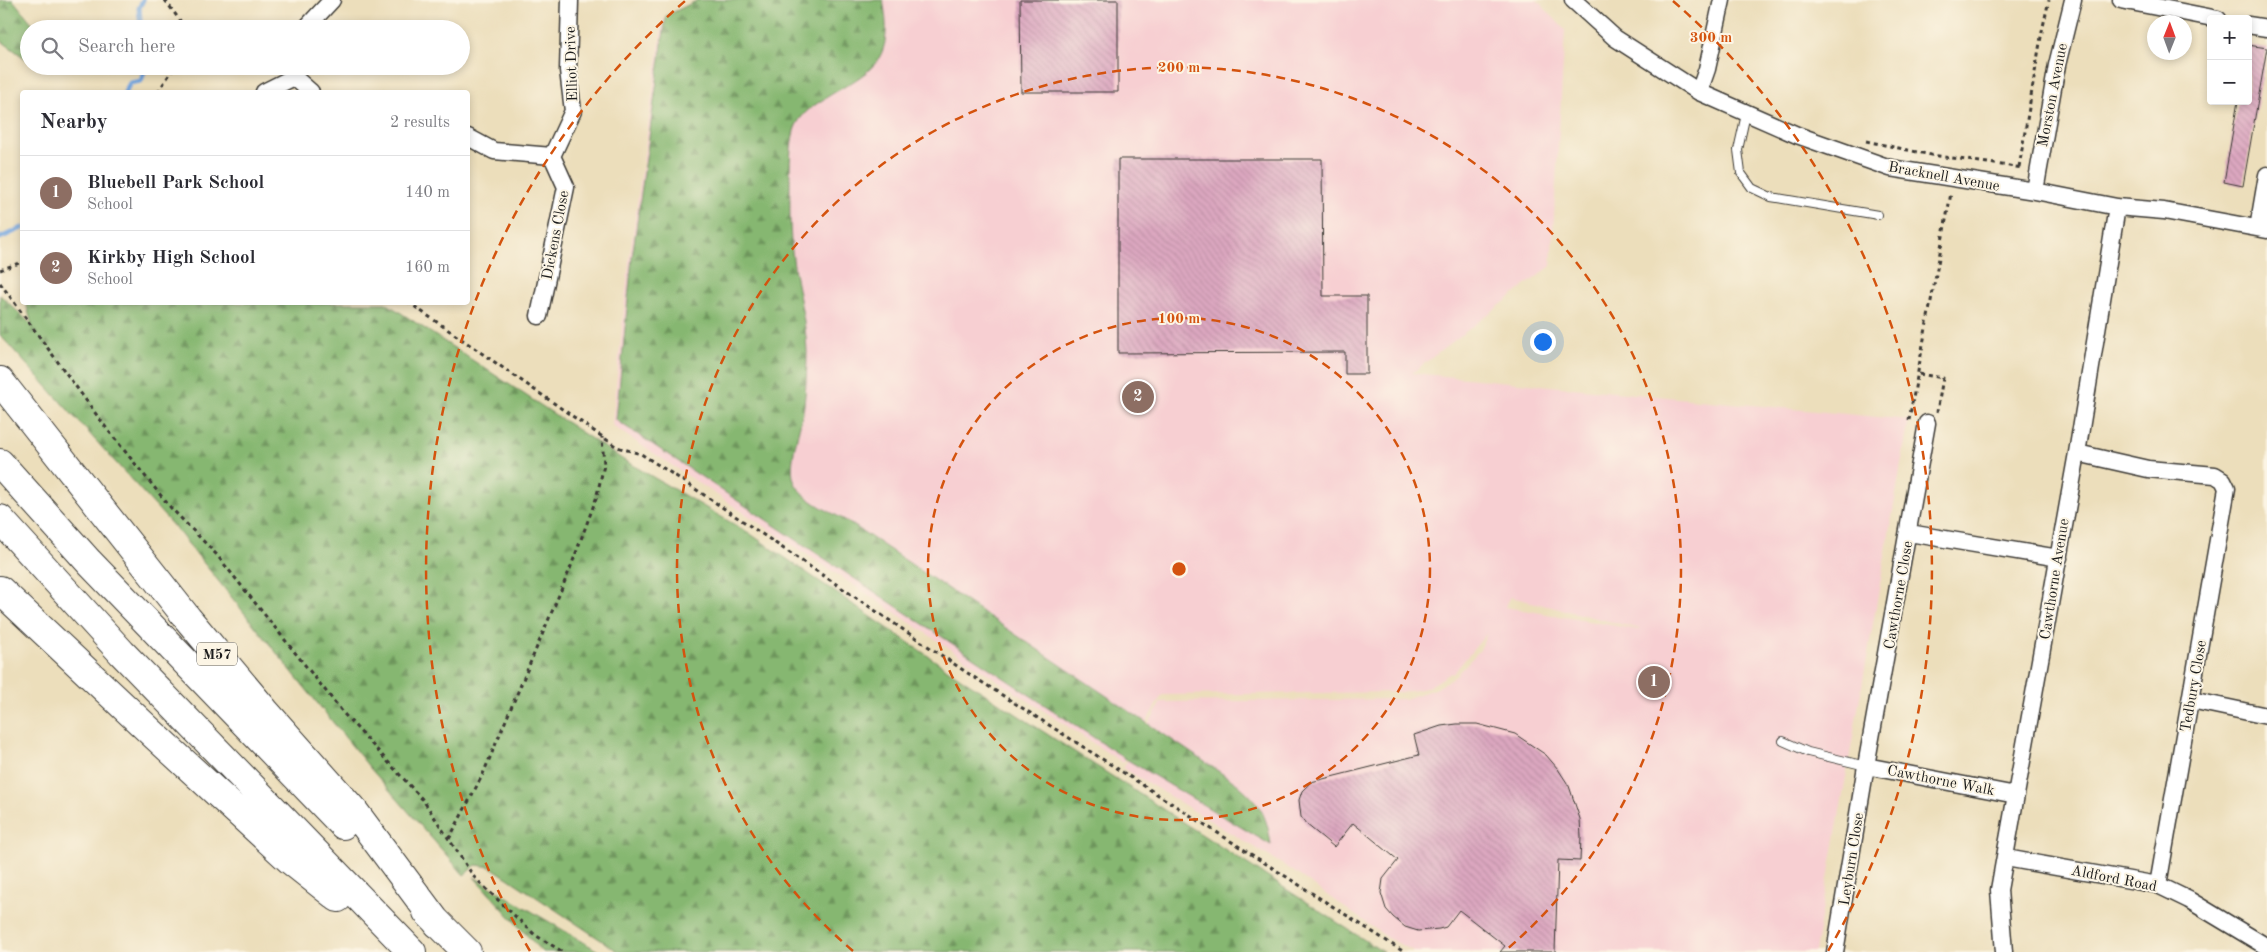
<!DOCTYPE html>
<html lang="en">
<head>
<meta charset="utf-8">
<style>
	body { margin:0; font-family:"Old Standard TT",serif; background:#f7f7f7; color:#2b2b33 }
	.controls { position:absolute; right:15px; top:15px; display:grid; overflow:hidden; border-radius:5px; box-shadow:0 2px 8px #0003 }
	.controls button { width:45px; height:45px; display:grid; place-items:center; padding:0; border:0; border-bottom:1px solid #e1e1e2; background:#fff; color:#2b2b33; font:25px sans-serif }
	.compass { position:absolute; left:2147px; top:15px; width:45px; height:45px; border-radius:50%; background:#fff; box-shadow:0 2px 8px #0003; rotate:1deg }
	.you { position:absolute; left:1542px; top:341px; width:18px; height:18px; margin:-12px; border:4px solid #fff; border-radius:50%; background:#1a73e8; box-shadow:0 0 0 8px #1a73e833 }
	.badge { display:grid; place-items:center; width:32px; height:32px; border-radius:50%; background:#1f6fb2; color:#fff; font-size:16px; font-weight:700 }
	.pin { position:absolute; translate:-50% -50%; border:2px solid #fff; box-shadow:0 1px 5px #0006 }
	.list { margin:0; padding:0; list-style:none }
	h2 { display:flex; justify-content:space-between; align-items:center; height:65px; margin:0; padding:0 20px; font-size:21px }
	h2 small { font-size:16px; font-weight:400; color:#7c7c81 }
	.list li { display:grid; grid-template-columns:32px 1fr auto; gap:15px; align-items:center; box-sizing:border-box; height:75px; padding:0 20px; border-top:1px solid #e1e1e2 }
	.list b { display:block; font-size:19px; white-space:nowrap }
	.list p { margin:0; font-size:16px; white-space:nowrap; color:#7c7c81 }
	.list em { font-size:16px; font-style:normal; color:#7c7c81 }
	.icon { flex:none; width:28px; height:28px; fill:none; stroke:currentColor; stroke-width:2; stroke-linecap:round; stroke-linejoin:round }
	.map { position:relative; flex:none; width:2267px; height:952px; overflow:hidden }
	.search { position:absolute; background:#fff; box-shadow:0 2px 8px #0003; left:20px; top:20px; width:450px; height:55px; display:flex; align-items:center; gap:12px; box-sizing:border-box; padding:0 18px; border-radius:28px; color:#7c7c81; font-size:19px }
	.panel { position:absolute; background:#fff; box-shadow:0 2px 8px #0003; left:20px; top:90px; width:450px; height:215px; border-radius:5px }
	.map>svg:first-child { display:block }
	.built { fill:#f7cfd2; fill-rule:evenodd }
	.forest { fill:url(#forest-firs); stroke:#516a46 }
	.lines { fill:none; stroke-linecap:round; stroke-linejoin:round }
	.stream { stroke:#73a6df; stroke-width:5 }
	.building { fill:url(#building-back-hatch) }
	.service-casing { stroke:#3b3934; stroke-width:10 }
	.minor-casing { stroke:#3b3934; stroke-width:19 }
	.motorway-casing { stroke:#3b3934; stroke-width:30 }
	.path { stroke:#3b3934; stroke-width:3; stroke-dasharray:4 4; stroke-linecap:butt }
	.service { stroke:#fff; stroke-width:8 }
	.minor { stroke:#fff; stroke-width:16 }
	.motorway { stroke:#fff; stroke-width:28 }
	.ring { fill:none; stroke:#d4530e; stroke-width:2.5; stroke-dasharray:9 6 }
	.labels { text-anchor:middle; stroke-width:4; stroke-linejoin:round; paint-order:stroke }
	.shield { fill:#fcf5e5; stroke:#5f5d58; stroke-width:1 }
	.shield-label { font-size:14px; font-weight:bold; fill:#1c1c1c }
	.street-label { font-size:15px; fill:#1c1c1c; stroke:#fcf5e5 }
	.centre { fill:#d4530e; stroke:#fcf5e5; stroke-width:2.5 }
	.ring-label { font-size:15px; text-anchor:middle; font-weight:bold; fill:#d4530e; stroke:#fcf5e5; stroke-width:4; stroke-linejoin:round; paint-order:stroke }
</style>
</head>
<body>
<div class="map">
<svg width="2267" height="952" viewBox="0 0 2267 952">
	<defs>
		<pattern id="forest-firs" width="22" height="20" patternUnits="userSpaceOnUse" patternTransform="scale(1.25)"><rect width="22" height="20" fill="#86b771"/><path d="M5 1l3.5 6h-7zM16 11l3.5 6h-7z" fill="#6d945c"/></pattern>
		<pattern id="building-back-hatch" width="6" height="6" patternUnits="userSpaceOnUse" patternTransform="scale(1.25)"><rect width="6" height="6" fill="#dca7c0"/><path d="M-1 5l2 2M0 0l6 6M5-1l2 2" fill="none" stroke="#bc8fa4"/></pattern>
	</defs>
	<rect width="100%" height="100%" fill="#fcf5e5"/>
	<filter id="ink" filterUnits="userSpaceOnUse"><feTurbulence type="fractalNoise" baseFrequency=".02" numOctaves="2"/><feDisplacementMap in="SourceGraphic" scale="10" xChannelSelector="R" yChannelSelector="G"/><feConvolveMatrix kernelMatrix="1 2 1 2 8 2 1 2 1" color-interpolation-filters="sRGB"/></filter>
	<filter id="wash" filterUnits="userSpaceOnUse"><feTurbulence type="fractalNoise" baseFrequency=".0096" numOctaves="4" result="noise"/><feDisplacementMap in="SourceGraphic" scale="20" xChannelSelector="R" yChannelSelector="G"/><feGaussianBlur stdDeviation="1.12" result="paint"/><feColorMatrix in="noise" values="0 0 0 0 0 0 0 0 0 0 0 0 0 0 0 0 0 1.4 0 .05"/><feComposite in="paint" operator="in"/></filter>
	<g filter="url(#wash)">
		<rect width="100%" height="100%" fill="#ecdebb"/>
		<path class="built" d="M 702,0 L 1537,0 L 1565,30 L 1551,266 L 1412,373 L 1909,420 L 1815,952 L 1415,952 L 1388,938 L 1290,869 L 1123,768 L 1161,702 L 1405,699 L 1437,688 L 1455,676 L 1480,650 L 1487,633 L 1453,674 L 1451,673 L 1427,688 L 1405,692 L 1162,695 L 1123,763 L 614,427 L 612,424 L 629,262 L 663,20 ZM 1511,597 L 1640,629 L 1640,630 L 1505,607 Z"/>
		<path class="forest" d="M 0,0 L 13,0 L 32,23 L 35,29 L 29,29 L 29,61 L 0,40 Z
			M 698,0 L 883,0 C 897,71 863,72 815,105 C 806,111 797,120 794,131 C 790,146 790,164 790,180 C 790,206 789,232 793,259 C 797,291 806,319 807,352 C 807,369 806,388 804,405 C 802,425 786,465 795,483 C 805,502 832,512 850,523 L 1236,783 C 1259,802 1267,814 1271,845 L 1126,759 L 616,420 L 632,258 L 666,16 Z
			M 0,295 L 32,325 L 26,303 L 386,303 L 622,459 L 749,533 L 953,673 L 1383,952 L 619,952 L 491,867 L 476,865 L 464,875 L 370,768 L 177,530 L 0,335 Z
			M 474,877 L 600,952 L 542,952 Z"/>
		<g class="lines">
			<path class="stream" d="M 141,29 L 139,8 L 143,0
				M 125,92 L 130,83 L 141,81 L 146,66
				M 0,238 L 22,228"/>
		</g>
		<g id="blocks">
			<path class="building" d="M 1020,0 L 1118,0 L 1118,92 L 1021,92 Z
				M 2248,45 L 2267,48 L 2243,186 L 2224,182 L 2238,101 L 2248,101 Z
				M 1118,159 L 1322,159 L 1323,296 L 1367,296 L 1367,374 L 1345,374 L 1345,352 L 1118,353 Z
				M 1457,724 L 1477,724 L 1515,734 L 1546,755 L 1558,769 L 1569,786 L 1580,819 L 1581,837 L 1580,861 L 1558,860 L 1555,952 L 1500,952 L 1505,946 L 1459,910 L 1446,927 L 1439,929 L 1418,931 L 1405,927 L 1393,917 L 1386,909 L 1381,893 L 1383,879 L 1398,860 L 1353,823 L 1334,847 L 1306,824 L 1301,817 L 1299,800 L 1302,791 L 1311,782 L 1419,755 L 1414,735 L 1441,726 Z"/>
		</g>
	</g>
	<g filter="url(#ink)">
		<use href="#blocks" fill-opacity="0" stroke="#3b3934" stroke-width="1"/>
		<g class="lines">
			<defs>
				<path id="service" d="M 1746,114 L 1738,150 L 1741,173 L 1752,188 L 1771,197 L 1878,215
					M 1783,741 L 1808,752 L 1866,766"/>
				<path id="minor" d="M 1573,0 L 1615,38 L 1699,92 L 1797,135 L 1890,168 L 2035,191 L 2117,207 L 2164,211 L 2267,230
					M 2121,0 L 2218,19
					M 2248,25 L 2267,28
					M 305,29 L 332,0
					M 294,67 L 294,77 L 311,92
					M 264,92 L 294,77
					M 1699,92 L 1707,69 L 1722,0
					M 468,137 L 494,151 L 552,156 L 573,111 L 568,70 L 570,0
					M 2035,191 L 2057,65 L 2073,0
					M 2258,228 L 2267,175
					M 539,316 L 566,187 L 552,156
					M 2077,453 L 2148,469 L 2215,475 L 2223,480 L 2227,488 L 2158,885
					M 1909,533 L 2059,558
					M 2191,700 L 2267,716
					M 1866,766 L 2016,795
					M 2006,858 L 2158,885 L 2189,900 L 2267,947
					M 1835,952 L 1866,766 L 1927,423
					M 2004,952 L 1999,890 L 2077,453 L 2117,207"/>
				<path id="motorway" d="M 0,381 L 188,619 L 265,711 L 354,811 L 438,924
					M 0,463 L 89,562 L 343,825
					M 0,519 L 122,653 L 412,952
					M 0,590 L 153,734 L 290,860 L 338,898
					M 427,912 L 467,952"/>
			</defs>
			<use href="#service" class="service-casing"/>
			<use href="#minor" class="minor-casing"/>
			<use href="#motorway" class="motorway-casing"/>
			<path class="path" d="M 165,0 L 186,29
				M 158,92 L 175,66
				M 1866,141 L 1931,155 L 2023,168
				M 2019,167 L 2042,31 L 2049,0
				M 0,270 L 22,262
				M 0,283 L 107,429 L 171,508 L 216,554 L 345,715 L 423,800 L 474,877 L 535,935 L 563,952
				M 408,302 L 617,447 L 641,454 L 682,480 L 966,672 L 1404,952
				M 1919,374 L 1943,378 L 1937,412
				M 1909,420 L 1951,193
				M 449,839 L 483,774 L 570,569 L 596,499 L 604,465 L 602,437"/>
			<use href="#service" class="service"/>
			<use href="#minor" class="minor"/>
			<use href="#motorway" class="motorway"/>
		</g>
	</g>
	<g class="ring">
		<circle cx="1179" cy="569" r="251"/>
		<path d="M853 951A502 502 0 1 1 1505 951"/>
		<path d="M530 951A753 753 0 0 1 685 1M1673 1A753 753 0 0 1 1828 951"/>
	</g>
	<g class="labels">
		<rect class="shield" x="197" y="642.5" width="40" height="23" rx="4"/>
		<g class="shield-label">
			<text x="217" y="659">M57</text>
		</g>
		<g class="street-label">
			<text transform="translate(571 64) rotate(-92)" y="5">Elliot Drive</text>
			<text transform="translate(2052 95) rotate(-79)" y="5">Morston Avenue</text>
			<text transform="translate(1944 176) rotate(10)" y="5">Bracknell Avenue</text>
			<text transform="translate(555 235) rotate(-79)" y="5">Dickens Close</text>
			<text transform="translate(2054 579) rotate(-81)" y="5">Cawthorne Avenue</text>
			<text transform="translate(1898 595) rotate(-80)" y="5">Cawthorne Close</text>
			<text transform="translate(2193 686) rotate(-80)" y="5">Tedbury Close</text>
			<text transform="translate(1941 780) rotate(11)" y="5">Cawthorne Walk</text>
			<text transform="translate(1851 859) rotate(-81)" y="5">Leyburn Close</text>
			<text transform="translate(2114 878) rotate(11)" y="5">Aldford Road</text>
		</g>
	</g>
	<circle cx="1179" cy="569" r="8" class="centre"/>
	<g class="ring-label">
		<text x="1711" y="42">300 m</text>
		<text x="1179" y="72">200 m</text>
		<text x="1179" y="323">100 m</text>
	</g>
</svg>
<div class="controls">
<button>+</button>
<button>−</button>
</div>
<svg class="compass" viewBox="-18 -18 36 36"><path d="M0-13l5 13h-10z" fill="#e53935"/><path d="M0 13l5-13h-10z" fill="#7c7c81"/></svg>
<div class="you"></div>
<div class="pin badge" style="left:1654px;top:682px;background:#8d6e63">1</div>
<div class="pin badge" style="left:1138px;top:397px;background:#8d6e63">2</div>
<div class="search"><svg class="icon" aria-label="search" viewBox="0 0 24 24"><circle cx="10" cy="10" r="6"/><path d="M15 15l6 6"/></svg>Search here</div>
<section class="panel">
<h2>Nearby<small>2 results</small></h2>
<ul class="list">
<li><span class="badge" style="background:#8d6e63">1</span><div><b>Bluebell Park School</b><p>School</p></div><em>140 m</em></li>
<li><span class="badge" style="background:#8d6e63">2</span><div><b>Kirkby High School</b><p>School</p></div><em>160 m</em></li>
</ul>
</section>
</div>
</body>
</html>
